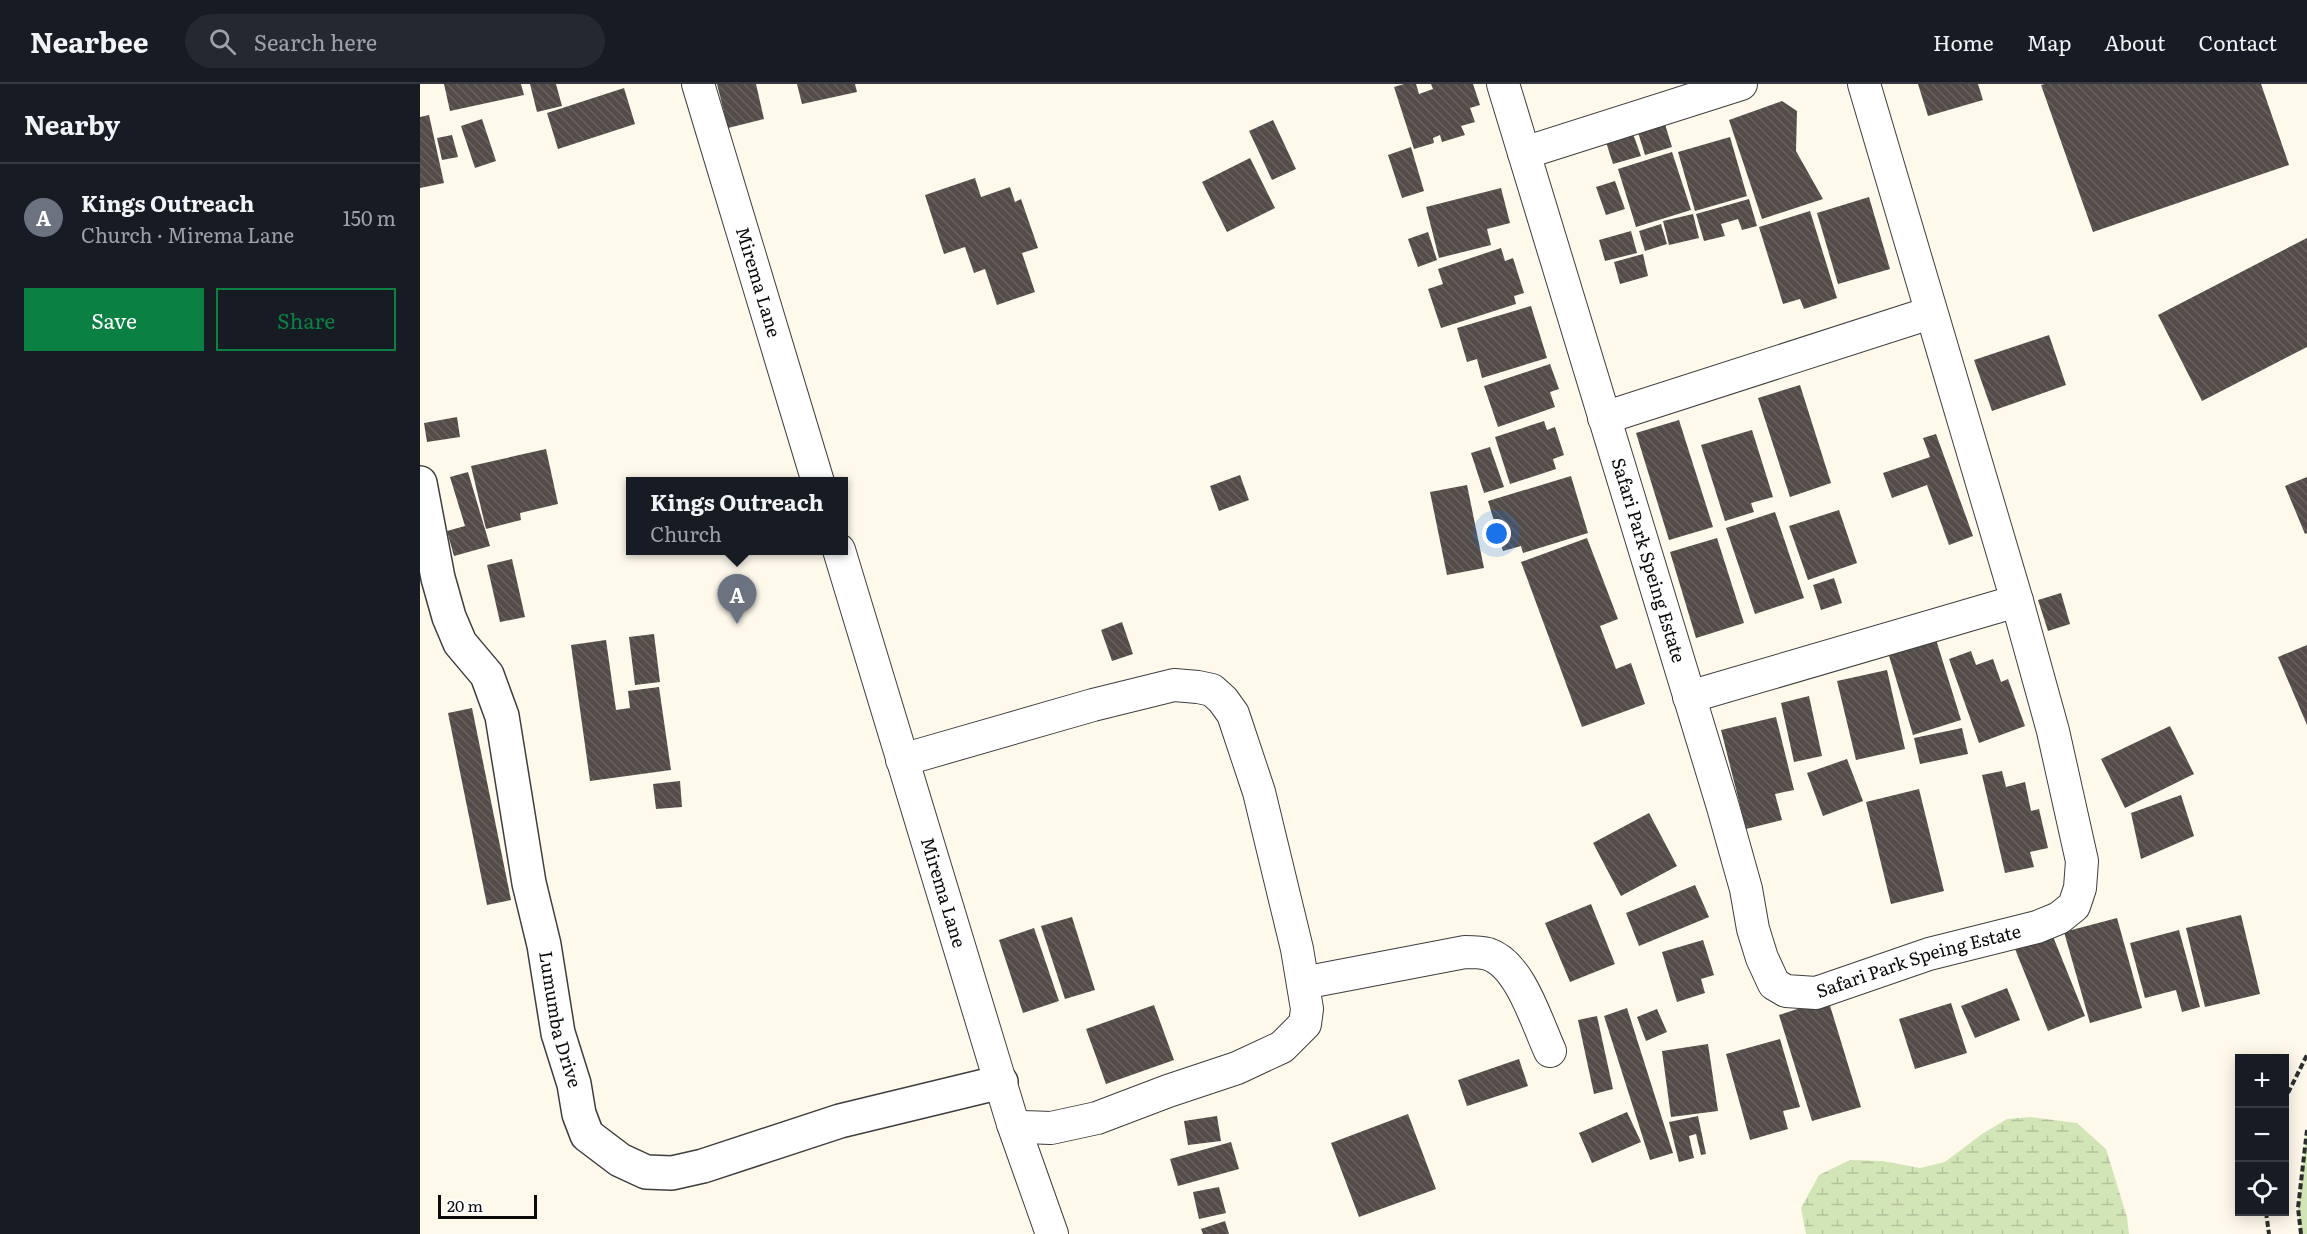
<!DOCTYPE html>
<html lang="en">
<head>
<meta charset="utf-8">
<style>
	body { margin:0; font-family:Literata,serif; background:#242831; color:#f1f3f6 }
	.controls { position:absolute; right:18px; bottom:18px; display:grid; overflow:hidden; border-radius:0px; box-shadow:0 3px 15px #0003 }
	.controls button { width:54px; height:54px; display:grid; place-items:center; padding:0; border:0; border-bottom:2px solid #363941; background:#171b24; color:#f1f3f6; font:30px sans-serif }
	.scale { position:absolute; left:18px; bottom:15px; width:99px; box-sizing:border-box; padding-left:6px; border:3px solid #0b0b0b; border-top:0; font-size:16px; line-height:21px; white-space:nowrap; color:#0b0b0b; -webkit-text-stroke:4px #fff; paint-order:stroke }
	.you { position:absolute; left:1077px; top:450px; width:21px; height:21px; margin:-15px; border:4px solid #fff; border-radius:50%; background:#1a73e8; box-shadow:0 0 0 9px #1a73e833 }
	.badge { display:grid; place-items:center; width:39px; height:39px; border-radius:50%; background:#0b8043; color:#fff; font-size:20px; font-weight:700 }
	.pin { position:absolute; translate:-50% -50px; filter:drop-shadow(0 2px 3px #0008) }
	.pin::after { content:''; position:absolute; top:32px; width:21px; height:18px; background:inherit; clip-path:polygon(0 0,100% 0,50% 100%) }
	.popup { position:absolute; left:206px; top:393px; width:222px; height:78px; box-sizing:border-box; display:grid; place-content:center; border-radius:0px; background:#171b24; filter:drop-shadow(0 2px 4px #0005); font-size:20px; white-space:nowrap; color:#9ea1a6 }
	.popup b { font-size:22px; color:#f1f3f6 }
	.popup::after { content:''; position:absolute; left:50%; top:100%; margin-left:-12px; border:12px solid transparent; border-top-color:#171b24 }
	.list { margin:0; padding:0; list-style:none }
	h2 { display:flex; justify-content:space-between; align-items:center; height:78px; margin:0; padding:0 24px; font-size:26px }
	h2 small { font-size:20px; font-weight:400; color:#9ea1a6 }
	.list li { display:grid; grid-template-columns:39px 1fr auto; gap:18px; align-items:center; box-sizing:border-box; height:108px; padding:0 24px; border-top:2px solid #363941 }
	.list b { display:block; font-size:22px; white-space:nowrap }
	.list p { margin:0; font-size:20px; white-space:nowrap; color:#9ea1a6 }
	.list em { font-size:20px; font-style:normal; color:#9ea1a6 }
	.actions { display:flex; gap:12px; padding:18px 24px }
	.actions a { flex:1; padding:14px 0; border:2px solid #0b8043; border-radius:0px; text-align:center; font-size:21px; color:#0b8043 }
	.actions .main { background:#0b8043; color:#fff }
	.icon { flex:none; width:33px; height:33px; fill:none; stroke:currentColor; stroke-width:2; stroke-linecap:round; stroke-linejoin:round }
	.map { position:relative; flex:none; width:1887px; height:1150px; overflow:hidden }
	header { display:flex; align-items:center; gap:36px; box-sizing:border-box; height:84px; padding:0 30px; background:#171b24; border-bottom:2px solid #363941 }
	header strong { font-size:28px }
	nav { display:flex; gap:33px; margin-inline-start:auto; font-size:21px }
	.search { width:420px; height:54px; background:#242831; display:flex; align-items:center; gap:15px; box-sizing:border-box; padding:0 21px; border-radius:33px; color:#9ea1a6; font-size:22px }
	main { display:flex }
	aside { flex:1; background:#171b24 }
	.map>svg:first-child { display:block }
	.grass { fill:#d2e5b7 }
	.wetland { fill:url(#wetland-marsh) }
	.building { fill:url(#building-back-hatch) }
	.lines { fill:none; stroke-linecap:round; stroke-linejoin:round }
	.minor-casing { stroke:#3e3e3e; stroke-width:34 }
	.tertiary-casing { stroke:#3e3e3e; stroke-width:36 }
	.path { stroke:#2d2d2d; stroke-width:4; stroke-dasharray:6 3; stroke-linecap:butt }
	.minor { stroke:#fff; stroke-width:32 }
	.tertiary { stroke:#fff; stroke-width:33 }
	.labels { text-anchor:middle; stroke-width:6; stroke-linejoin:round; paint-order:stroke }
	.street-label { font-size:18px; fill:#0b0b0b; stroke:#fff }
</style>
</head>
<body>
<header>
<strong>Nearbee</strong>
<div class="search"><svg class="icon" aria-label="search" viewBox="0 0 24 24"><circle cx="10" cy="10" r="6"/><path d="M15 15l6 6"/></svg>Search here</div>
<nav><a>Home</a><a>Map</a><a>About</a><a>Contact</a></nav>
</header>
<main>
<aside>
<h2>Nearby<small></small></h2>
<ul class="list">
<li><span class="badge" style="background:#6b7280">A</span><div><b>Kings Outreach</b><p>Church · Mirema Lane</p></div><em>150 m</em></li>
</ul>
<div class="actions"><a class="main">Save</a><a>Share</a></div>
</aside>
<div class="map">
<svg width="1887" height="1150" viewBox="0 0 1887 1150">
	<defs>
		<pattern id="wetland-marsh" width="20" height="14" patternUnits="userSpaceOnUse" patternTransform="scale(1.5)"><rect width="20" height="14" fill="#d2e5b7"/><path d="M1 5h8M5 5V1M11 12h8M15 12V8" fill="none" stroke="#b3c39c"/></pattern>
		<pattern id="building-back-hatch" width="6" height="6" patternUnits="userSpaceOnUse" patternTransform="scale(1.5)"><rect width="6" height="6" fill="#534c48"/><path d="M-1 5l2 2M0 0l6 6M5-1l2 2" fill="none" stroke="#67615e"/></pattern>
	</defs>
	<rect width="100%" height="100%" fill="#fef9eb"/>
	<path class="grass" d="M 1887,1046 L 1887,1150 L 1881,1150 L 1878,1124 Z"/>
	<path class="wetland" d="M 1610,1033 L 1657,1039 L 1686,1065 L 1707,1133 L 1709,1150 L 1386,1150 L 1381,1124 L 1399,1091 L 1430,1076 L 1462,1077 L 1500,1084 L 1525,1078 L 1562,1050 L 1587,1035 Z"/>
	<path class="building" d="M 24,0 L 101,0 L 104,11 L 30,27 Z
		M 110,0 L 136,0 L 142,22 L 117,28 Z
		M 297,0 L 336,0 L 344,35 L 308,44 Z
		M 377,0 L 435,0 L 437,8 L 382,20 Z
		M 984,0 L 996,0 L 999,10 L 1013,5 L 1011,0 L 1053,0 L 1060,21 L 1050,24 L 1055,38 L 1041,42 L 1045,51 L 1022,58 L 1020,51 L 1013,54 L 1014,59 L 994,65 L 974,3 Z
		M 1498,0 L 1558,0 L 1563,16 L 1508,32 Z
		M 1625,0 L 1841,0 L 1869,81 L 1673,148 L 1621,1 Z
		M 204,4 L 215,40 L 138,65 L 127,29 Z
		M 1362,17 L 1377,27 L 1376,67 L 1403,115 L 1342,135 L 1309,36 Z
		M 9,31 L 24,99 L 0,104 L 0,33 Z
		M 62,35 L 76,77 L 55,84 L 41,42 Z
		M 853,36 L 876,85 L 852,96 L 829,47 Z
		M 1244,37 L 1252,63 L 1225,71 L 1217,45 Z
		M 1212,47 L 1221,72 L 1193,80 L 1185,55 Z
		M 32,51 L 38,73 L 22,76 L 17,54 Z
		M 1310,53 L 1327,112 L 1275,127 L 1258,68 Z
		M 991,63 L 1004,107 L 982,114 L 968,71 Z
		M 1252,68 L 1271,126 L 1216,143 L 1198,85 Z
		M 830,74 L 855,124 L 807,148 L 782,98 Z
		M 555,94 L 561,113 L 590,103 L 595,118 L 601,115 L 618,164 L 602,169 L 615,208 L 577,221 L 565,185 L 554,189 L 545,163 L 524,170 L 505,111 Z
		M 1195,97 L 1205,125 L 1186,131 L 1176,103 Z
		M 1081,104 L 1090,139 L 1067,145 L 1071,161 L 1019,174 L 1006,123 Z
		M 1449,113 L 1470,185 L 1418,200 L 1397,129 Z
		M 1329,115 L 1337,142 L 1322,146 L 1318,135 L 1301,140 L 1305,152 L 1284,157 L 1276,130 Z
		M 1390,127 L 1417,214 L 1384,225 L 1380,215 L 1363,220 L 1339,143 Z
		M 1273,130 L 1279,154 L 1249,161 L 1243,137 Z
		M 1241,140 L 1247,160 L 1225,167 L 1219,147 Z
		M 1211,147 L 1217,169 L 1185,177 L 1179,156 Z
		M 1008,148 L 1017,176 L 998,183 L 988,155 Z
		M 1887,154 L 1887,263 L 1782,317 L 1738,231 Z
		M 1081,164 L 1085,177 L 1093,174 L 1104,209 L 1094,212 L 1096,220 L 1021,244 L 1008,205 L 1023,200 L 1018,185 Z
		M 1223,170 L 1228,192 L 1200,200 L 1194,178 Z
		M 1111,222 L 1127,274 L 1062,294 L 1057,275 L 1047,278 L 1037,244 Z
		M 1629,251 L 1646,301 L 1572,327 L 1554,276 Z
		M 1130,280 L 1139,305 L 1130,308 L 1135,323 L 1078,343 L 1064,302 Z
		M 1380,301 L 1411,399 L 1370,413 L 1338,314 Z
		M 37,333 L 40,353 L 7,358 L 4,339 Z
		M 1259,336 L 1293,443 L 1249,456 L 1216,349 Z
		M 1124,337 L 1127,346 L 1135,343 L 1144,371 L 1133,375 L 1136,385 L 1090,400 L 1075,353 Z
		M 1332,346 L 1353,413 L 1331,419 L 1334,428 L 1305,437 L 1281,361 Z
		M 1516,350 L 1553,452 L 1529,461 L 1507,401 L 1472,414 L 1463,389 L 1510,373 L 1503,354 Z
		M 1070,363 L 1084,403 L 1064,409 L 1051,369 Z
		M 126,365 L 138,420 L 100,429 L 101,436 L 66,445 L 51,382 Z
		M 48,388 L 70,462 L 34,472 L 27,447 L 45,442 L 30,393 Z
		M 820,391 L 829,416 L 799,427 L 790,402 Z
		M 1151,392 L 1168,449 L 1103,469 L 1101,462 L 1083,467 L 1068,417 Z
		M 1887,393 L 1887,449 L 1885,450 L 1865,402 Z
		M 1047,401 L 1064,484 L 1027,491 L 1010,408 Z
		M 1419,426 L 1437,479 L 1388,496 L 1369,442 Z
		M 1355,428 L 1384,514 L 1335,530 L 1306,444 Z
		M 1167,454 L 1198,535 L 1180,542 L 1196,585 L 1211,579 L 1225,620 L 1162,643 L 1101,478 Z
		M 1297,454 L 1324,539 L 1276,554 L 1250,468 Z
		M 92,475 L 105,533 L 80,538 L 67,481 Z
		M 1414,494 L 1422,519 L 1401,526 L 1393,501 Z
		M 1641,509 L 1650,540 L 1628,547 L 1618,516 Z
		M 702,538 L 713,570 L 692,577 L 681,546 Z
		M 1514,549 L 1541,636 L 1493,651 L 1466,562 Z
		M 234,550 L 240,598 L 215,601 L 209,553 Z
		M 186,556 L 196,626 L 210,624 L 208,607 L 239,603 L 251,686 L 170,697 L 151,561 Z
		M 1887,561 L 1887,641 L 1858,573 Z
		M 1551,567 L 1556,581 L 1573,575 L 1581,598 L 1588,595 L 1605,642 L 1559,659 L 1529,575 Z
		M 1467,586 L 1485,665 L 1436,676 L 1417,597 Z
		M 1389,612 L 1402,672 L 1374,678 L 1361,619 Z
		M 52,624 L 91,816 L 67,821 L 28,629 Z
		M 1356,633 L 1374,706 L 1355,710 L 1362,736 L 1326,745 L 1301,646 Z
		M 1750,642 L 1774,690 L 1705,724 L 1681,675 Z
		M 1542,644 L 1548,670 L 1500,680 L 1494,654 Z
		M 1427,675 L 1443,717 L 1403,732 L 1387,689 Z
		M 1582,687 L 1586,703 L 1605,698 L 1611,727 L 1619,725 L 1628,764 L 1610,768 L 1614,783 L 1585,789 L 1562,691 Z
		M 260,697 L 262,723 L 236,725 L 233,700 Z
		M 1499,705 L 1524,807 L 1471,820 L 1446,718 Z
		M 1761,711 L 1774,752 L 1721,775 L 1711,729 Z
		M 1229,729 L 1257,782 L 1201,812 L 1173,759 Z
		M 1275,801 L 1289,833 L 1219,862 L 1206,829 Z
		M 1171,820 L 1195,880 L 1150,898 L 1125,839 Z
		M 1821,831 L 1840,910 L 1785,923 L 1766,844 Z
		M 652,833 L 675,906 L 645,915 L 621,842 Z
		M 1697,834 L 1722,924 L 1670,939 L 1644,848 Z
		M 614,844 L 639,917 L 603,929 L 579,856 Z
		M 1759,846 L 1780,923 L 1762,928 L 1756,906 L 1725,914 L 1710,859 Z
		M 1632,850 L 1665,932 L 1628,947 L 1595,865 Z
		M 1283,856 L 1294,891 L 1281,895 L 1285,909 L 1257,918 L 1242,868 Z
		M 1587,904 L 1600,936 L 1555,954 L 1541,922 Z
		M 1408,915 L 1441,1023 L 1392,1037 L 1359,931 Z
		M 1531,919 L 1547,969 L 1495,985 L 1479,935 Z
		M 734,921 L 754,976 L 686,1000 L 666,945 Z
		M 1207,924 L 1253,1069 L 1230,1076 L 1184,932 Z
		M 1237,925 L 1247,948 L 1226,957 L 1217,933 Z
		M 1177,932 L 1193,1005 L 1174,1010 L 1158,936 Z
		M 1360,955 L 1380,1023 L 1363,1027 L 1368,1045 L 1330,1056 L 1306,970 Z
		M 1288,960 L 1298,1027 L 1251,1033 L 1242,967 Z
		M 1099,975 L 1108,1002 L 1047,1022 L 1038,996 Z
		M 1207,1028 L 1221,1058 L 1172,1079 L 1159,1049 Z
		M 988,1030 L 1016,1105 L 939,1133 L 911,1059 Z
		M 797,1032 L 801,1057 L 768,1061 L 764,1037 Z
		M 1278,1032 L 1286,1070 L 1281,1071 L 1276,1050 L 1269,1052 L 1274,1074 L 1259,1078 L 1249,1038 Z
		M 811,1058 L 819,1085 L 758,1102 L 750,1075 Z
		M 799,1103 L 806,1129 L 779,1135 L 773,1108 Z
		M 805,1137 L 809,1150 L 783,1150 L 781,1145 Z"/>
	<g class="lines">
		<defs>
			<g id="minor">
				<path id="s1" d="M 278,0 L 398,398"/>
				<path id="s2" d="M 1083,0 L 1303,723 L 1326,805 L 1333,845 L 1342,874 L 1354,900 L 1366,907 L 1396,909 L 1509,870 L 1617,843 L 1639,834 L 1654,822 L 1660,804 L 1662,777 L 1633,647 L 1597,517 L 1444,0"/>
				<path d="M 1104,69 L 1321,0"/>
				<path d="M 1184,334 L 1510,229"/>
				<path id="s3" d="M 419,466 L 593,1040 L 632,1150"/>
				<path d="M 1269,613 L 1597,517"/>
				<path d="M 482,676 L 673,621 L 754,601 L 778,603 L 792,606 L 803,616 L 813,630 L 839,708 L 877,865 L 887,925 L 885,940 L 862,963 L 817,984 L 748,1007 L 677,1034 L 631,1044 L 604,1043 L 593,1040"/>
				<path d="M 883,899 L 1045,868 C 1052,868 1061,868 1068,870 C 1100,880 1117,939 1130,967"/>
			</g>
			<g id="tertiary">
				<path id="s4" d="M 0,399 L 18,494 L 29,533 L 40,559 L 67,591 L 82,632 L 109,799 L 124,861 L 138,949 L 154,1000 L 159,1030 L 167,1051 L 200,1076 L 226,1088 L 252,1089 L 283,1082 L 420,1037 L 581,998"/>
			</g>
		</defs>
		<use href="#minor" class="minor-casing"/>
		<use href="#tertiary" class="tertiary-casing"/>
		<path class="path" d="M 1864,1017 L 1887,971
			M 1846,1128 L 1849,1150
			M 1881,1150 L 1878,1124 L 1887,1046"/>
		<use href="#minor" class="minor"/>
		<use href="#tertiary" class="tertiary"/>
	</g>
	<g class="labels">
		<g class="street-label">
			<text dy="6" stroke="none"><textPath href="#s1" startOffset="207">Mirema Lane</textPath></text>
			<text dy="6" stroke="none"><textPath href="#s2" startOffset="498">Safari Park Speing Estate</textPath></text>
			<text dy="6" stroke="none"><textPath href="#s3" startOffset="358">Mirema Lane</textPath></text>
			<text dy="6" stroke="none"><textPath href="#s2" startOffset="1092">Safari Park Speing Estate</textPath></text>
			<text dy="6" stroke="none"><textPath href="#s4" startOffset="560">Lumumba Drive</textPath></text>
		</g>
	</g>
</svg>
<div class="controls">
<button>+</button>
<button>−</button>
<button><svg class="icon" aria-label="locate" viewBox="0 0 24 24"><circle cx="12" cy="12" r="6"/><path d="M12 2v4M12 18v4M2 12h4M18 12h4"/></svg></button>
</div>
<div class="scale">20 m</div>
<div class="you"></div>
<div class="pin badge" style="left:317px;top:540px;background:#6b7280">A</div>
<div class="popup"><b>Kings Outreach</b>Church</div>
</div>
</main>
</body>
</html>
